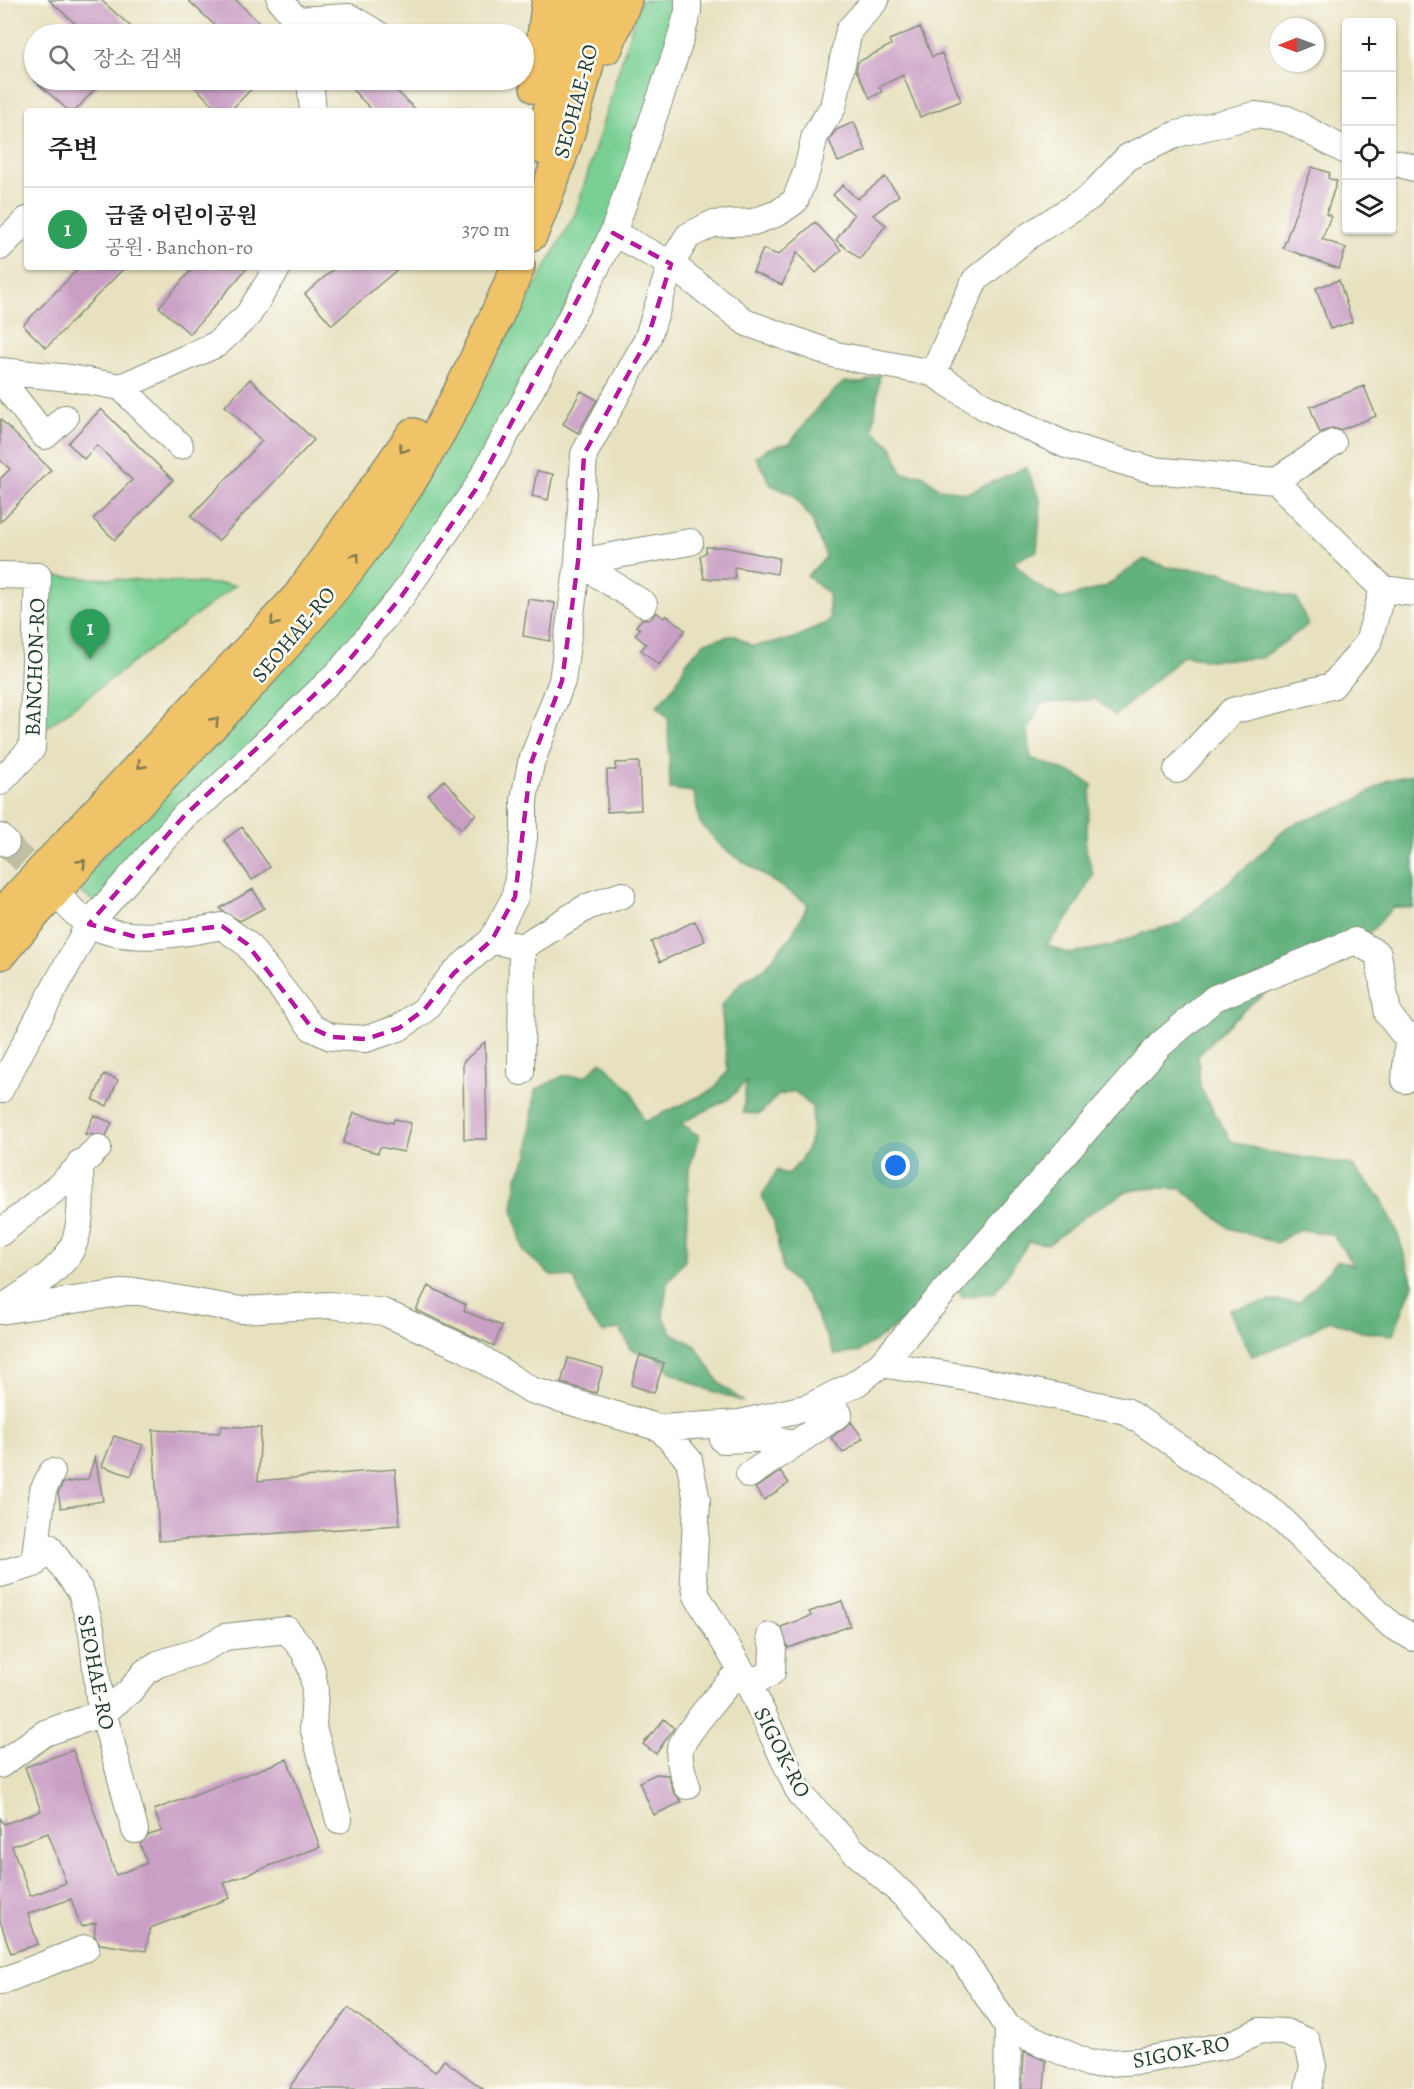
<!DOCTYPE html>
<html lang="ko">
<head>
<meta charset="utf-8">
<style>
	body { margin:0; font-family:Alegreya,"Noto Serif KR",serif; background:#f6f6f6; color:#222 }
	.controls { position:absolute; right:18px; top:18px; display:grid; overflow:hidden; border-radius:6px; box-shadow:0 2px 4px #0004 }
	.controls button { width:54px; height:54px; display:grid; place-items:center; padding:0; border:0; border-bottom:2px solid #e0e0e0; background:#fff; color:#222; font:30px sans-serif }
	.compass { position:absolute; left:1270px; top:18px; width:54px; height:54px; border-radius:50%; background:#fff; box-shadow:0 2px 4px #0004; rotate:269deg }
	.you { position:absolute; left:896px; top:1166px; width:21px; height:21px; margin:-15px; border:4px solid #fff; border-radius:50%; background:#1a73e8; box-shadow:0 0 0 9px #1a73e833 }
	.badge { display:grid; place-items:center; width:39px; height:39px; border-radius:50%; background:#1a73e8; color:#fff; font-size:20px; font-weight:700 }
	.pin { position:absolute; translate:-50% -50px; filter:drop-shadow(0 2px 3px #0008) }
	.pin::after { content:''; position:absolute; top:32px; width:21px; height:18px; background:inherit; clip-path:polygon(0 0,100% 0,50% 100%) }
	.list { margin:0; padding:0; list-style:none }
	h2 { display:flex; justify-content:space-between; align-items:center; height:78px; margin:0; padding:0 24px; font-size:26px }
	h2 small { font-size:20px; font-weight:400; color:#767676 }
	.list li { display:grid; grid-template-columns:39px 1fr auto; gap:18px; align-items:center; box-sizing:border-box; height:84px; padding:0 24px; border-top:2px solid #e0e0e0 }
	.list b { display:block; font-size:22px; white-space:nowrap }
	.list p { margin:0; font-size:20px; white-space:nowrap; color:#767676 }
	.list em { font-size:20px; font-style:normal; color:#767676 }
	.icon { flex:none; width:33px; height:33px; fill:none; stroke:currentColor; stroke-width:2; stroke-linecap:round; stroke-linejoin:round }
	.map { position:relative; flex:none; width:1414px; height:2089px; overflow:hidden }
	.search { position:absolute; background:#fff; box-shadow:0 2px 4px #0004; left:24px; top:24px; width:510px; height:66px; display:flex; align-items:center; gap:15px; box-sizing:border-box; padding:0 21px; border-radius:33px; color:#767676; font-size:22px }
	.panel { position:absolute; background:#fff; box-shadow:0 2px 4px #0004; left:24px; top:108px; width:510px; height:162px; border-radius:6px }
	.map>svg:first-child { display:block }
	.green { fill:#7ad094; stroke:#4c8664; stroke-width:1.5 }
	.forest { fill:#63b27e; stroke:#417859; stroke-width:1.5 }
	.building { fill:#c99fc5; fill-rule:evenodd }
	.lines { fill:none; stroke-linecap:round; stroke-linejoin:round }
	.minor-tunnel { stroke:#bfc0a3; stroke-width:26; stroke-dasharray:26 13; stroke-linecap:butt }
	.minor-casing { stroke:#838f7a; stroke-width:28 }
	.highway-casing { stroke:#838f7a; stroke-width:36 }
	.minor { stroke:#fff; stroke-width:26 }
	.highway { stroke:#f1c369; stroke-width:33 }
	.oneway { stroke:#7d794c }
	.marked { fill:none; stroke:#b5179e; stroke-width:4.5; stroke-dasharray:12 8; stroke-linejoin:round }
	.labels { text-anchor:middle; stroke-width:5; stroke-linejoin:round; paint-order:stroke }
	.street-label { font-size:22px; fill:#1f3d34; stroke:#fdfcf7 }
</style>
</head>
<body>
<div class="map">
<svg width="1414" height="2089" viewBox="0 0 1414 2089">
	<rect width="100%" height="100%" fill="#fdfcf7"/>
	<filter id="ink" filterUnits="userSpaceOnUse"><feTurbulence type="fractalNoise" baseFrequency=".0167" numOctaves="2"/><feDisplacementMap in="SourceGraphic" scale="12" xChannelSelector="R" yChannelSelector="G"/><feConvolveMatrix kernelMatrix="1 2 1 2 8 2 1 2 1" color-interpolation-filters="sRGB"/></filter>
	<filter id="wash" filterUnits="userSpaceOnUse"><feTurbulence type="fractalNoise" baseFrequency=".008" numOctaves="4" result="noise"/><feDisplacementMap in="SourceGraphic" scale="24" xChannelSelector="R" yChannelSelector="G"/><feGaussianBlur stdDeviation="1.35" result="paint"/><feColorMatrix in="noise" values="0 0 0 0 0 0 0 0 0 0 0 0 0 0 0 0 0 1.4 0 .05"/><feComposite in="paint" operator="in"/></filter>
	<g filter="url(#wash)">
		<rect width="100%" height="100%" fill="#e7e1bf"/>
		<path class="green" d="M 640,0 L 681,0 L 614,217 L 470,483 L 387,611 L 99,905 L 76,889 L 469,406 L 576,212 Z
			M 48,576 L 236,585 L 39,733 Z"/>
		<path class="forest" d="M 880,374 L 873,430 L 892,447 L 902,473 L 923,475 L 938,488 L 967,493 L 1026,467 L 1041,503 L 1037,551 L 1013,561 L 1035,584 L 1061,599 L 1105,587 L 1144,559 L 1167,567 L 1220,572 L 1297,599 L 1308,625 L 1262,658 L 1209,660 L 1184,655 L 1115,716 L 1095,699 L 1041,704 L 1027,733 L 1031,758 L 1076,775 L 1092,785 L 1085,845 L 1093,875 L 1074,910 L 1047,945 L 1069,954 L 1110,946 L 1146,932 L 1179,924 L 1253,861 L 1287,827 L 1352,803 L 1388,780 L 1414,774 L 1414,908 L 1393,907 L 1342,964 C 1273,974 1244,1008 1198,1056 L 1200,1087 L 1231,1141 L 1268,1152 L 1352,1165 L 1381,1198 L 1397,1231 L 1413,1284 L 1393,1335 L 1362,1332 L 1330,1320 L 1289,1343 L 1252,1356 L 1229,1310 L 1271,1301 L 1300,1302 L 1338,1260 L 1353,1265 L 1333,1235 L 1299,1229 L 1277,1243 L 1229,1228 L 1182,1189 L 1156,1188 L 1127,1191 L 1085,1216 L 1049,1244 L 1029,1242 L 995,1292 L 962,1297 L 955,1288 L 858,1352 L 835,1355 L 807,1296 L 783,1270 L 774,1223 L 762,1196 L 777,1170 L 787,1175 C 809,1156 814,1134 812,1107 L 794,1091 L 777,1096 L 760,1114 L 743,1113 L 746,1081 L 729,1099 L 681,1123 L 699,1136 L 689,1169 L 685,1260 L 667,1283 L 663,1316 L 672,1333 L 696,1346 L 719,1383 L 744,1402 L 698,1386 L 669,1371 L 664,1363 L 654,1356 L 630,1349 L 620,1328 L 603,1333 L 588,1316 L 574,1278 L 551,1275 L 524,1252 L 513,1210 L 517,1177 L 528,1155 L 535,1090 L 563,1076 L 586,1076 L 601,1061 L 632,1092 L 644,1122 L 713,1090 L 728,1071 L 721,1006 L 740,983 L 765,968 L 793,933 L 808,904 L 724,849 L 700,823 L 694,792 L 670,789 L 668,719 L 657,706 L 675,685 L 686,663 L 705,642 L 734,635 L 752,646 L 792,639 L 830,621 L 828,593 L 807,576 L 826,557 L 811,519 L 793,495 L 771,485 L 756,457 L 769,448 L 790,443 L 820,404 L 844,382 L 862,383 Z"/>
		<g id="blocks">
			<path class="building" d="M 49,0 L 101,0 L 139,34 L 87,34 Z
				M 188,0 L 236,0 L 271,34 L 224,34 Z
				M 920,27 L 932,57 L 942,53 L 961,101 L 920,117 L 903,75 L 879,87 L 882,92 L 870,98 L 856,70 L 858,62 L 891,45 L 889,40 Z
				M 34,80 L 103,80 L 75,111 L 69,111 Z
				M 202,80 L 260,80 L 230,111 L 219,111 L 195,87 Z
				M 343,80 L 386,80 L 417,111 L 373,111 Z
				M 854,122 L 866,151 L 838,162 L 829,140 L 836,130 Z
				M 1312,167 L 1330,173 L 1328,178 L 1337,181 L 1326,214 L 1331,216 L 1322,239 L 1346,248 L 1339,269 L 1283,248 Z
				M 885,177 L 899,195 L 873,215 L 886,225 L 860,259 L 836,240 L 854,215 L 833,195 L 843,185 L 857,199 Z
				M 815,222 L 841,250 L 816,273 L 797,252 L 782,285 L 753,272 L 763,249 L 778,255 Z
				M 80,267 L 125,267 L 46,348 L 23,325 Z
				M 194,267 L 248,267 L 190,334 L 159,307 Z
				M 336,267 L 400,267 L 332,325 L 305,294 Z
				M 1339,280 L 1352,322 L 1330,329 L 1316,288 Z
				M 250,379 L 314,440 L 218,541 L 191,516 L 262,441 L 225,406 Z
				M 1364,386 L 1376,416 L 1340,430 L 1332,428 L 1320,433 L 1310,407 Z
				M 581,391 L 597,400 L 578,433 L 563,424 Z
				M 101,409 L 173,480 L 115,540 L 93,519 L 132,480 L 97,445 L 84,459 L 68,443 Z
				M 0,419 L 51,470 L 0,522 L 0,479 L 10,469 L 0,460 Z
				M 537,471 L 553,474 L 548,500 L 532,496 Z
				M 706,547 L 724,547 L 779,558 L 777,574 L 734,567 L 735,579 L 704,579 L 700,556 L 706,552 Z
				M 528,599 L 555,603 L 550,641 L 523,636 Z
				M 656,612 L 664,618 L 666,615 L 685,630 L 659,665 L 641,650 L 646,644 L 635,635 L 640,629 L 636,626 L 642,619 L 651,619 Z
				M 639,762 L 641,810 L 607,812 L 607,770 L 616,770 L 615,763 Z
				M 444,780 L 476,814 L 461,829 L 428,795 Z
				M 242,827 L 270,867 L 252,880 L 224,840 Z
				M 253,889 L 264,908 L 240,921 L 222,911 L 220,908 Z
				M 695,921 L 705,941 L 660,962 L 651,942 Z
				M 485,1042 L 487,1139 L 464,1139 L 463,1062 Z
				M 104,1074 L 118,1080 L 107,1106 L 93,1100 Z
				M 354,1113 L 393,1123 L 394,1119 L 411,1123 L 404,1152 L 380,1147 L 378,1153 L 343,1143 Z
				M 94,1115 L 112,1123 L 106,1136 L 85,1134 Z
				M 428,1286 L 466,1305 L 464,1311 L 502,1326 L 494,1346 L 416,1310 Z
				M 640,1355 L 664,1363 L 654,1393 L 631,1385 Z
				M 568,1358 L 603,1368 L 596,1393 L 561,1383 Z
				M 851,1422 L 863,1438 L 843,1453 L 831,1438 Z
				M 222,1426 L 261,1428 L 258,1481 L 395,1469 L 400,1525 L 159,1541 L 153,1430 L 219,1433 Z
				M 114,1436 L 143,1445 L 131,1476 L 102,1466 Z
				M 95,1456 L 103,1501 L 61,1508 L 58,1493 L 63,1483 L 88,1479 Z
				M 781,1472 L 789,1483 L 764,1500 L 755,1488 Z
				M 842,1601 L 850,1626 L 788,1648 L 781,1627 L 811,1616 L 809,1612 Z
				M 664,1719 L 674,1728 L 656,1754 L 643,1744 Z
				M 73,1750 L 116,1875 L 147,1863 L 140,1844 L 149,1835 L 162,1831 L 154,1810 L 287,1759 L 320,1847 L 224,1883 L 230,1898 L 150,1928 L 146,1951 L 100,1944 L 94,1935 L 96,1922 L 81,1927 L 71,1899 L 28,1914 L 38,1944 L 11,1953 L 0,1921 L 0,1818 L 4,1824 L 41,1811 L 25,1767 ZM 48,1833 L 66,1883 L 30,1896 L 12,1846 Z
				M 656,1774 L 668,1775 L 673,1791 L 682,1802 L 654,1815 L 639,1782 Z
				M 348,2008 L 435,2072 L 444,2060 L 483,2089 L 288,2089 Z
				M 1024,2051 L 1046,2061 L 1044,2089 L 1022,2089 Z"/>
		</g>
	</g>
	<g filter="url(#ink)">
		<use href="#blocks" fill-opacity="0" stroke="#838f7a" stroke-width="1.5"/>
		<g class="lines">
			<path class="minor-tunnel" d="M 6,843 L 51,888"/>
			<defs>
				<path id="minor" d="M 280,0 L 296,20 L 300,34
					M 296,20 L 349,17 L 378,34
					M 310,80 L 313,111
					M 1392,162 L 1414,168
					M 613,233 L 671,264 L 747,323 L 836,355 L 933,373 L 985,407 L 1066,445 L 1152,470 L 1275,481
					M 0,247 L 27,220
					M 0,371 L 70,378 L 121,387 L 217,344 L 248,315 L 278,267
					M 933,373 L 975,280 L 1030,235 L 1090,197 L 1128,157 L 1177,134 L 1255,115 L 1287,119 L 1346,151
					M 0,379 L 45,436 L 65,418
					M 121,387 L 180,446
					M 1333,443 L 1275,481 L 1383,589 L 1414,593
					M 578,562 L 690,542
					M 578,562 L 644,604
					M 0,575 L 38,576 L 32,748 L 0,782
					M 1177,770 L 1232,711 L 1332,686 L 1368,643 L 1383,589
					M 0,837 L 6,843
					M 61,899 C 70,907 79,918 89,924 C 127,944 182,934 222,926 L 247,944 L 312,1028 L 331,1037 L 366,1039 L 399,1028 L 424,1010 L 454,973 L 492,940 L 515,897 L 524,837 L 524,799 L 531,763 L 562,681 L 578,562 L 584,454 L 647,340 L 671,264 L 688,236 L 712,224 L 753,222 L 778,213 L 795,201 L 807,170 L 815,135 L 833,107 L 849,30 L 876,0
					M 492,940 L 522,947 L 521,1072
					M 522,947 L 587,907 L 622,895
					M 1405,1080 L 1408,1040
					M 0,1090 L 89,924 L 185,815 L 209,797 L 341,670 L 401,597 L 476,489 L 583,295 L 613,233 L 678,47 L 688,11 L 688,0
					M 0,1233 L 58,1187 L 98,1148
					M 4,1307 C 25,1292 58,1273 71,1250 C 84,1226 80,1189 80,1163
					M 0,1311 L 134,1291 L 241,1310 L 331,1305 L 383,1312 L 466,1349 L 531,1390 L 660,1428 L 740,1423 L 809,1407 L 857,1383 L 881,1364 L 968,1378 L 1126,1411 L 1276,1514 L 1391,1625 L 1414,1638
					M 881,1364 L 1160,1045 L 1215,998 L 1355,941 L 1378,954 L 1388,1014 L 1408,1040 L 1414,1036
					M 660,1428 L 689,1460 L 697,1501 L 693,1576 L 697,1596 L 747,1680 L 800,1794 L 853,1850 L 908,1899 L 963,1959 L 1008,2028 L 1090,2064 L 1139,2061 L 1229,2045 L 1260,2031 L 1285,2032 L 1307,2041 L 1313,2066 L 1308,2089
					M 723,1440 L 774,1438 L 793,1445
					M 749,1475 L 839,1414
					M 34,1564 L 43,1490 L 52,1472
					M 0,1574 L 34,1564 L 48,1546 L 81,1592 L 92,1632 L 99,1697 L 135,1830
					M 747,1680 L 761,1678 L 772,1672 L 773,1646 L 770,1636
					M 0,1765 L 45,1733 L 103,1713 L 130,1691 L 145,1672 L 158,1664 L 199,1651 L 225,1637 L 287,1630 L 304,1651 L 312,1671 L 315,1689 L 313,1727 L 339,1820
					M 687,1786 C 683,1774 678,1761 680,1749 C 682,1737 730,1680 741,1670
					M 0,1982 L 86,1948
					M 1007,2089 L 1008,2028"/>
				<path id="highway" d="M 606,47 L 625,0
					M 537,87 L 549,0
					M 541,147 L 577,0
					M 531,234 C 562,158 587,81 600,0
					M 0,917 L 299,597 L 413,435
					M 0,953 C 119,810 262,688 372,537 C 434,452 477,363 518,267"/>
			</defs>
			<use href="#minor" class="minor-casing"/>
			<use href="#highway" class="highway-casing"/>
			<use href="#minor" class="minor"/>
			<use href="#highway" class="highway"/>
		</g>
		<defs><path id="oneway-chevron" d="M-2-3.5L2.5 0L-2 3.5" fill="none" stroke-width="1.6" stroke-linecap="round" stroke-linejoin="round" transform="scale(1.5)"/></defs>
		<g class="oneway">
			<use href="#oneway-chevron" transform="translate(403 449) rotate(124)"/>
			<use href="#oneway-chevron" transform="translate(356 557) rotate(-52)"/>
			<use href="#oneway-chevron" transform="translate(274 622) rotate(133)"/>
			<use href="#oneway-chevron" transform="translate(215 721) rotate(-46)"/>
			<use href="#oneway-chevron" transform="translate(141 765) rotate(133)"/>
			<use href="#oneway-chevron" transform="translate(82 863) rotate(-47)"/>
		</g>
	</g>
	<path class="marked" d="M 613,233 L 671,264 L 647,340 L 584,454 L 578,562 L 562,681 L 531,763 L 515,897 L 492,940 L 454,973 L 424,1010 L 399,1028 L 366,1039 L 331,1037 L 312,1028 L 247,944 L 222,926 L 136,937 L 89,924 L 185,815 L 341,670 L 401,597 L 476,489 Z"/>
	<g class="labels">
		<g class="street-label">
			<text transform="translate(575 101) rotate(-75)" y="8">SEOHAE-RO</text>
			<text transform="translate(293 634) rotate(-50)" y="8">SEOHAE-RO</text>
			<text transform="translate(34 667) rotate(-88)" y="8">BANCHON-RO</text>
			<text transform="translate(97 1672) rotate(79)" y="8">SEOHAE-RO</text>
			<text transform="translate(783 1752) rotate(63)" y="8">SIGOK-RO</text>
			<text transform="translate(1181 2051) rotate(-11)" y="8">SIGOK-RO</text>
		</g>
	</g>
</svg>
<div class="controls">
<button>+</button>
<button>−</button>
<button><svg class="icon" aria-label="locate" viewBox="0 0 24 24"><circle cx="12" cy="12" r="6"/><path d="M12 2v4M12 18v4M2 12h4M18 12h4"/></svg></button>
<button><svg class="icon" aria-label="layers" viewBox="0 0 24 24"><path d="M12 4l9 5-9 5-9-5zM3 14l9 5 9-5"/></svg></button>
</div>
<svg class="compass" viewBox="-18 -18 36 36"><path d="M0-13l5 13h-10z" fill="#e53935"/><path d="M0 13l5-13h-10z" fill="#767676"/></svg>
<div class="you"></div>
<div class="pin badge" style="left:90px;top:659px;background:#2e9e5b">1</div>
<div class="search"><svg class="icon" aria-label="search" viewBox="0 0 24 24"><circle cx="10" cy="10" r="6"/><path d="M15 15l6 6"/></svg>장소 검색</div>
<section class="panel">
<h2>주변<small></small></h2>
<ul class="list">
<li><span class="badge" style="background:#2e9e5b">1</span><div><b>금줄 어린이공원</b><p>공원 · Banchon-ro</p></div><em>370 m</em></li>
</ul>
</section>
</div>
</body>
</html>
